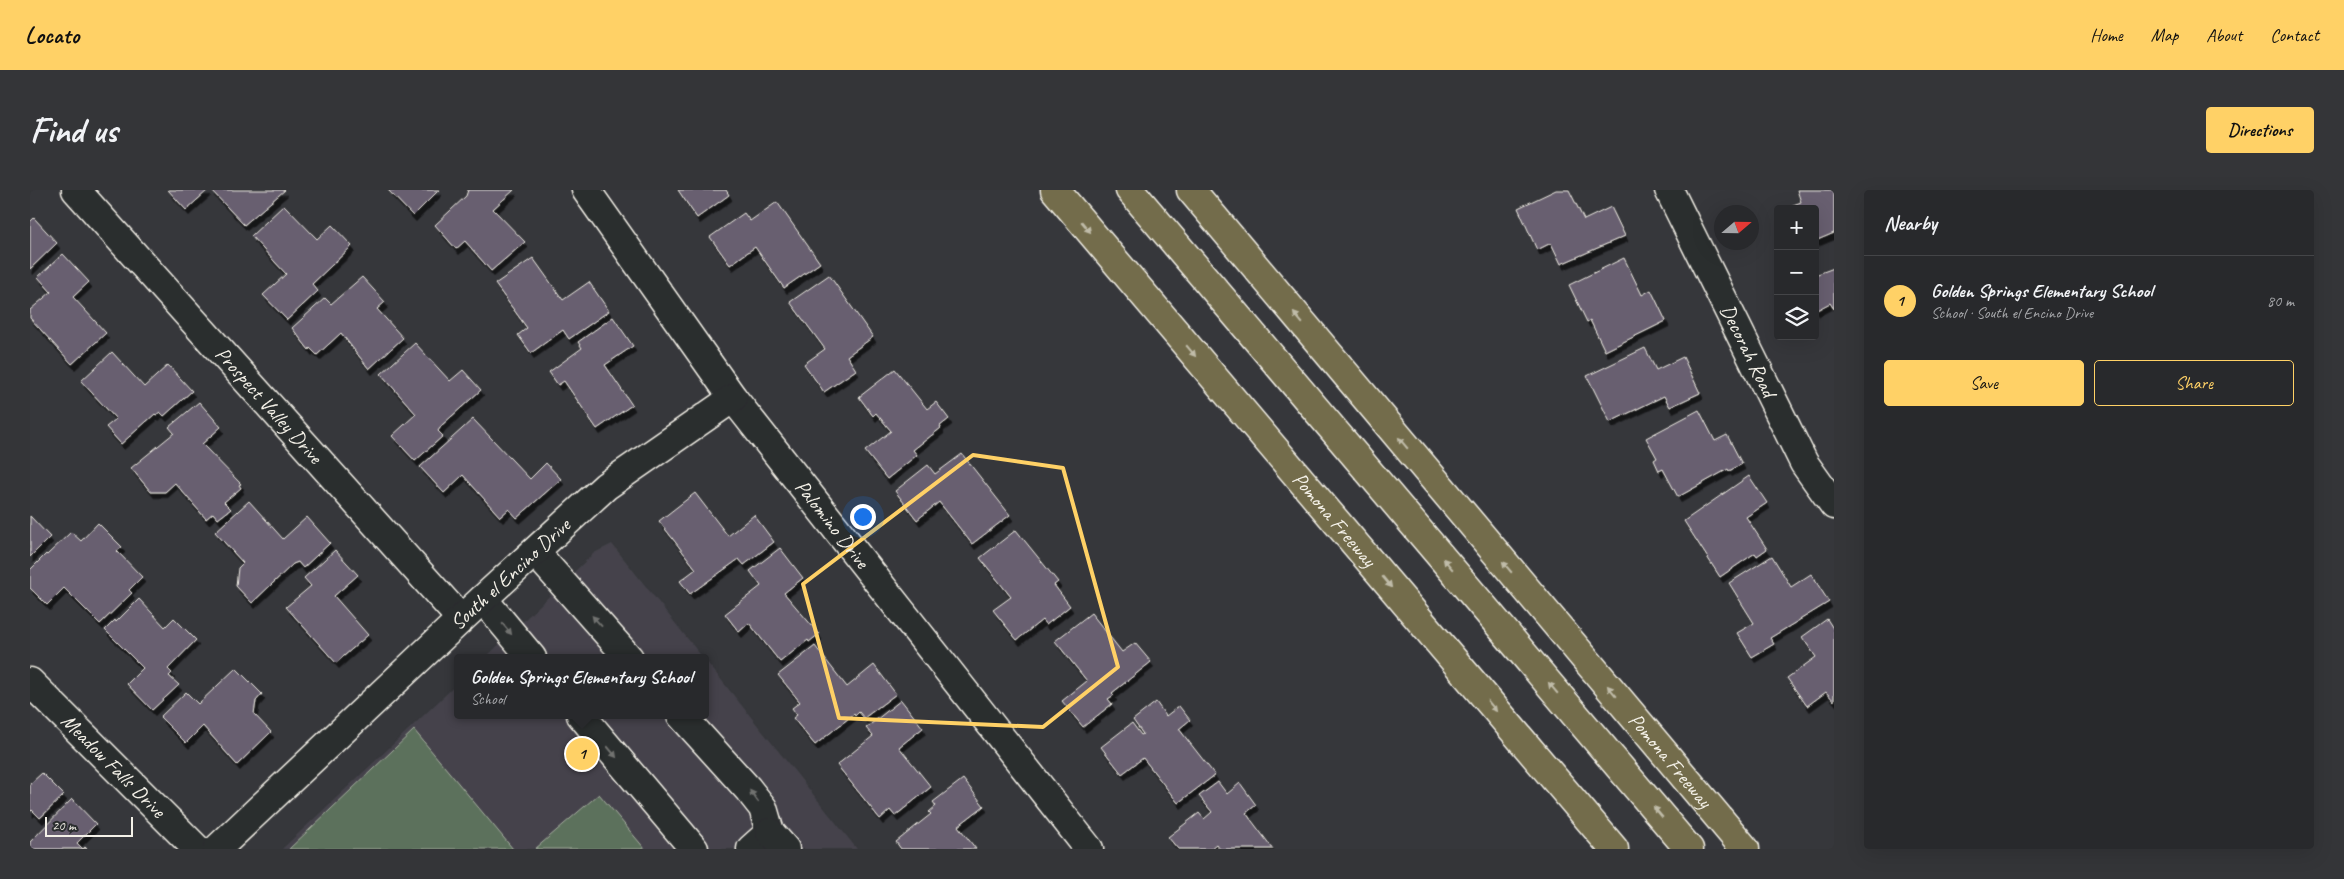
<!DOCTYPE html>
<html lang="en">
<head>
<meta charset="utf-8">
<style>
	body { margin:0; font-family:Caveat,sans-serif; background:#343538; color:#f1f3f6 }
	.controls { position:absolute; right:15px; top:15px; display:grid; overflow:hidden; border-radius:5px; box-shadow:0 5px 20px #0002 }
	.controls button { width:45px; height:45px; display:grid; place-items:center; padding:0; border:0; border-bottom:1px solid #444548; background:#28292c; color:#f1f3f6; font:25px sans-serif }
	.compass { position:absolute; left:1684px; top:15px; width:45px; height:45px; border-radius:50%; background:#28292c; box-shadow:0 5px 20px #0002; rotate:70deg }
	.scale { position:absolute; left:15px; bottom:12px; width:88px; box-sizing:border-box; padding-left:5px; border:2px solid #f4f1e8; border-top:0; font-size:14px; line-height:18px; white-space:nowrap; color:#f4f1e8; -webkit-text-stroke:4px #2a2d2e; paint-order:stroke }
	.you { position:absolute; left:832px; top:326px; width:18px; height:18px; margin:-12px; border:4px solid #fff; border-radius:50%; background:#1a73e8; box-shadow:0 0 0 8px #1a73e833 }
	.badge { display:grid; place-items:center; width:32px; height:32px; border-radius:50%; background:#ffd166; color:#111; font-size:16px; font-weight:700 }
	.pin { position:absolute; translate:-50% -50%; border:2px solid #fff; box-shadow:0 1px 5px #0006 }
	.popup { position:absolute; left:424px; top:464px; width:255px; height:65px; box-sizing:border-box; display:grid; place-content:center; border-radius:5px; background:#28292c; filter:drop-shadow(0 1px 4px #0005); font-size:16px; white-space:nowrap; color:#a5a6a9 }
	.popup b { font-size:19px; color:#f1f3f6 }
	.popup::after { content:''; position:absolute; left:50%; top:100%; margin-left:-10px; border:10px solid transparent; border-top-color:#28292c }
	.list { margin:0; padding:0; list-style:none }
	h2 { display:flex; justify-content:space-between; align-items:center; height:65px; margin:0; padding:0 20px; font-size:21px }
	h2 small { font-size:16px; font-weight:400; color:#a5a6a9 }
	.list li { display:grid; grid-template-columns:32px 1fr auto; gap:15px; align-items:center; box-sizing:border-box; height:90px; padding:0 20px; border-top:1px solid #444548 }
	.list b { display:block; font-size:19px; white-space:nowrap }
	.list p { margin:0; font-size:16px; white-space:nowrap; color:#a5a6a9 }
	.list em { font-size:16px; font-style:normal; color:#a5a6a9 }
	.actions { display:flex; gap:10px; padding:15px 20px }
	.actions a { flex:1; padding:11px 0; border:1px solid #ffd166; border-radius:5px; text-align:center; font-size:18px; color:#ffd166 }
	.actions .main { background:#ffd166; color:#111 }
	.icon { flex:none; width:28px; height:28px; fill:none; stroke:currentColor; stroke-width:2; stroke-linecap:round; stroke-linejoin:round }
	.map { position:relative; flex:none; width:1804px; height:659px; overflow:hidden; border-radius:5px }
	header { display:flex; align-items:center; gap:30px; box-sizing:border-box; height:70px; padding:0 25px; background:#ffd166; color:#111 }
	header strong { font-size:24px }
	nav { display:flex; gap:28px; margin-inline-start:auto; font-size:18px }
	.intro { display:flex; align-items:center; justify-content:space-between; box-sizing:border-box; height:120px; padding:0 30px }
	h1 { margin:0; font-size:35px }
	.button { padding:12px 22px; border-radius:5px; background:#ffd166; color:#111; font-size:18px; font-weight:700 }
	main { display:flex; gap:30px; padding:0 30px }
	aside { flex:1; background:#28292c; border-radius:5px; box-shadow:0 5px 20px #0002 }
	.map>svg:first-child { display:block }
	.built { fill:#45434b }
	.green { fill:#5c715b; stroke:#a8b1a2 }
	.building { fill:#675f70; stroke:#f4f1e8; filter:url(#shadow) }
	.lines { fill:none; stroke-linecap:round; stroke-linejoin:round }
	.minor-casing { stroke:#f4f1e8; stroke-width:31 }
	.highway-casing { stroke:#f4f1e8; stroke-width:31 }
	.minor { stroke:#2a2d2e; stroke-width:28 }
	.highway { stroke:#736c4b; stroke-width:28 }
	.oneway { fill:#c0bca9 }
	.oneway2 { fill:#71726f }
	.marked { fill:none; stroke:#ffd166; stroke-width:4; stroke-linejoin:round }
	.labels { text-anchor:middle; stroke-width:5; stroke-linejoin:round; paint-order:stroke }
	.street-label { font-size:21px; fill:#f4f1e8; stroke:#2a2d2e }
</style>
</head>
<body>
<header>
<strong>Locato</strong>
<nav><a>Home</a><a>Map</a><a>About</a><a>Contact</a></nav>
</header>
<div class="intro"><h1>Find us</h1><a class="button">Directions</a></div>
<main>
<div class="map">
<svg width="1804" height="659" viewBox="0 0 1804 659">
	<defs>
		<filter id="shadow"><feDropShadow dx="3" dy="5.5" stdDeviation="0" flood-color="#0009"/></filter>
	</defs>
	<rect width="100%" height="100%" fill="#36373b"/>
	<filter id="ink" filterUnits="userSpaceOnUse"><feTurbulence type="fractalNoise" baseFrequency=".02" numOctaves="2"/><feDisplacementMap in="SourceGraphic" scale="10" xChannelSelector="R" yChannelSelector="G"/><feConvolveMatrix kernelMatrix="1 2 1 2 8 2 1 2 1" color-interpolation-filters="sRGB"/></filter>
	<g filter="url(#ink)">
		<path class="built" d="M 582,354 L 673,468 L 455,468 L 564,363 Z
			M 676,471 L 827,659 L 252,659 L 428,493 L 428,525 L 676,525 Z"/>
		<path class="green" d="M 384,540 L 483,659 L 259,659 Z
			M 569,604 L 615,659 L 505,659 Z"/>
		<path class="building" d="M 138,0 L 178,0 L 156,20 Z
			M 181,0 L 255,0 L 214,35 Z
			M 358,0 L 409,0 L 383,26 Z
			M 438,0 L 484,0 L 463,19 L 495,52 L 461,81 L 435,51 L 426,59 L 405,35 L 436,6 Z
			M 648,0 L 696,0 L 699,5 L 667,28 Z
			M 1526,0 L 1539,0 L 1554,30 L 1581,17 L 1595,46 L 1531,74 L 1521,53 L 1507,60 L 1488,18 Z
			M 1767,0 L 1804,0 L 1804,43 L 1785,51 L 1785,19 L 1765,19 L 1763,15 L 1771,12 Z
			M 747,12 L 790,73 L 754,98 L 725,57 L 700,75 L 680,47 L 714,23 L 720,31 Z
			M 254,15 L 287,49 L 302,35 L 322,56 L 282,94 L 288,101 L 257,130 L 233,105 L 256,84 L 221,46 Z
			M 4,28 L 27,53 L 0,79 L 0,32 Z
			M 33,64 L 59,92 L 43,107 L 76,143 L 42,174 L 0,128 L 0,120 L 21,102 L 8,87 Z
			M 503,68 L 533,110 L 559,92 L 579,121 L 539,149 L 533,140 L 501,163 L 488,145 L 497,138 L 465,94 Z
			M 1594,68 L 1612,105 L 1621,100 L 1636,131 L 1575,161 L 1560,130 L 1557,132 L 1539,95 Z
			M 1804,78 L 1804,119 L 1800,113 L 1785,121 L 1785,85 Z
			M 799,85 L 843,147 L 817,166 L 826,180 L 794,202 L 774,174 L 795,159 L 760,112 Z
			M 332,87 L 355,112 L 347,119 L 373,148 L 339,179 L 311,143 L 287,165 L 280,158 L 279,160 L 262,138 L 295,108 L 301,114 Z
			M 583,127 L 603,156 L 575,175 L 602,215 L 567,239 L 534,191 L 528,195 L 519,182 L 552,158 L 548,152 Z
			M 385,153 L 420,191 L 433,180 L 451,200 L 412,235 L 408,241 L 413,246 L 385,271 L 362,246 L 386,224 L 351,184 Z
			M 1615,158 L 1626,180 L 1653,167 L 1670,203 L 1640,217 L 1634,206 L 1580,232 L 1557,186 Z
			M 82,162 L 114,197 L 138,175 L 162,201 L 134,226 L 130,222 L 126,225 L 125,224 L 91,254 L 76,237 L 86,229 L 51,191 Z
			M 865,179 L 897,219 L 906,212 L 919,229 L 910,236 L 911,238 L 883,260 L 887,265 L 857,289 L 835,261 L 861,241 L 846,223 L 843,226 L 829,207 Z
			M 169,212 L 191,237 L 172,254 L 211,294 L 209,295 L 211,298 L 194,312 L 201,319 L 188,329 L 183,323 L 176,329 L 145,293 L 135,302 L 121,302 L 101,278 L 144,243 L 139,237 Z
			M 1669,220 L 1685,251 L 1697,245 L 1712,274 L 1699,281 L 1698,279 L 1648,307 L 1633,279 L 1629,281 L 1624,270 L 1627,268 L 1616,248 Z
			M 443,229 L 500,289 L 516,273 L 531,289 L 487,328 L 479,319 L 470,327 L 433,285 L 414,303 L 390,277 Z
			M 932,264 L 980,325 L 942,354 L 909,312 L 887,330 L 865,301 L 898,275 L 905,284 Z
			M 1719,286 L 1737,313 L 1716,327 L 1737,359 L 1727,366 L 1725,363 L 1690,387 L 1654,331 Z
			M 665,303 L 698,346 L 724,325 L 744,352 L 714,375 L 709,369 L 660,404 L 650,391 L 666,379 L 629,331 Z
			M 219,311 L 253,349 L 277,327 L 300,353 L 273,378 L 268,372 L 263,374 L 222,413 L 206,396 L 208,378 L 213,373 L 185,342 Z
			M 0,326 L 20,347 L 0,367 Z
			M 68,333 L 92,357 L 87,361 L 112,387 L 99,400 L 102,403 L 70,434 L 34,398 L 17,415 L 0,398 L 0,380 L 16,364 L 17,365 L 41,342 L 51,351 Z
			M 986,340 L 1028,392 L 1024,395 L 1040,416 L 1016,435 L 1012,430 L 987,450 L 963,420 L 981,407 L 950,368 Z
			M 750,358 L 773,388 L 754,403 L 789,444 L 779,452 L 778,450 L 750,472 L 719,433 L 709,442 L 695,424 L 731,396 L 720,381 Z
			M 305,360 L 328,385 L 304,406 L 338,445 L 306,473 L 256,417 L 281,396 L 274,388 Z
			M 1742,366 L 1761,397 L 1781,384 L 1799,412 L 1740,448 L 1744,454 L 1722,467 L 1707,443 L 1724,433 L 1699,393 Z
			M 109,409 L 135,437 L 144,428 L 166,450 L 138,479 L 142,483 L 139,486 L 149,495 L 122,520 L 97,494 L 113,478 L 75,440 L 85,430 L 86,432 Z
			M 1061,423 L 1092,462 L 1105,453 L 1121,472 L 1082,503 L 1084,505 L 1078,509 L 1082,514 L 1053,537 L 1032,511 L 1057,491 L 1025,451 Z
			M 1797,429 L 1804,440 L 1804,511 L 1796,502 L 1777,516 L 1757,488 L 1786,467 L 1772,447 Z
			M 785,456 L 817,497 L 844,475 L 866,504 L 834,528 L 829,522 L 825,526 L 824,524 L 785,555 L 763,528 L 767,525 L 762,518 L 770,512 L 748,485 Z
			M 206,478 L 232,504 L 226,511 L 224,524 L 241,542 L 207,575 L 173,536 L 156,553 L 130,527 L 156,502 L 168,514 Z
			M 871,510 L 893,538 L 869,557 L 901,597 L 865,626 L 860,620 L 850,629 L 807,575 L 843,546 L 836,538 Z
			M 1126,512 L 1136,526 L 1149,516 L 1160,530 L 1149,539 L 1185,585 L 1148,613 L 1113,568 L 1092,584 L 1071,557 L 1102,533 L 1111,545 L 1113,544 L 1103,530 Z
			M 12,583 L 34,605 L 10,628 L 2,620 L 0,622 L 0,594 Z
			M 933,589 L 954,616 L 928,636 L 946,659 L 871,659 L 866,652 L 901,624 L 899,622 L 906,616 L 903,612 Z
			M 1188,592 L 1197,604 L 1210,593 L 1226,615 L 1216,623 L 1243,659 L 1190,659 L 1186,654 L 1180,659 L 1148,659 L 1138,647 L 1169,623 L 1174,629 L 1182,622 L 1169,606 Z
			M 42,609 L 66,634 L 47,653 L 53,659 L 55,657 L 57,659 L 0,659 L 0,652 Z"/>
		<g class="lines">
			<defs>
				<g id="minor">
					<path id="s1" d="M 46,0 L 431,429"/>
					<path id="s2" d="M 556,0 L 703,208 L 1059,659"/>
					<path id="s3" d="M 1639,0 L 1774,273 L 1804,315"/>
					<path d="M 505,362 L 599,468"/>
					<path d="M 453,409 L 502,468"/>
					<path id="s4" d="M 0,492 L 167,659"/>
					<path d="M 551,525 L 664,659"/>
					<path d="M 651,525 L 718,599 L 733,618 L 740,642 L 721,659"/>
					<path d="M 740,642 L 755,659"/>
					<path id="s5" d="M 187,659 L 431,429 L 576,296 L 703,208"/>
				</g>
				<g id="highway">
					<path id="s6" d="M 1025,0 L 1584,659"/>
					<path d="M 1100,0 L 1659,659"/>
					<path id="s7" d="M 1161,0 L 1715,659"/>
				</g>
			</defs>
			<use href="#minor" class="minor-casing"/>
			<use href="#highway" class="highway-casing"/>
			<use href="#minor" class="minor"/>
			<use href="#highway" class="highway"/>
		</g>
		<defs><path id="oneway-solid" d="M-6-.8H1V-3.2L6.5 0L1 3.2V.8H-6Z" transform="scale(1.25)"/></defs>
		<g class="oneway">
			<use href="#oneway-solid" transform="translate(1056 37) rotate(50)"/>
			<use href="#oneway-solid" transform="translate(1268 128) rotate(-130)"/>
			<use href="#oneway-solid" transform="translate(1161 161) rotate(50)"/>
			<use href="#oneway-solid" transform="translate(1373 253) rotate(-130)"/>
			<use href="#oneway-solid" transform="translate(1418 374) rotate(-130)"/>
			<use href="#oneway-solid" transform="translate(1477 377) rotate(-130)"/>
			<use href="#oneway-solid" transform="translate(1357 392) rotate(50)"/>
			<use href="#oneway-solid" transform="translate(1523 498) rotate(-130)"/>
			<use href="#oneway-solid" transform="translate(1582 501) rotate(-130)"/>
			<use href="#oneway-solid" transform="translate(1462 516) rotate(50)"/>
			<use href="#oneway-solid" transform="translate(1628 622) rotate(-130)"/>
		</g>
		<g class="oneway2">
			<use href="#oneway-solid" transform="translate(567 431) rotate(-132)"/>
			<use href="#oneway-solid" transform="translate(477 439) rotate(50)"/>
			<use href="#oneway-solid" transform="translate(582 562) rotate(50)"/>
			<use href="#oneway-solid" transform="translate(724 606) rotate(-126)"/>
		</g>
	</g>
	<path class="marked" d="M 943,265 L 1033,278 L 1088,477 L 1013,537 L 809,528 L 773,394 Z"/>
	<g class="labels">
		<g class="street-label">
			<text dy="7" stroke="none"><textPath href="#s3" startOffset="179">Decorah Road</textPath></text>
			<text dy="7" stroke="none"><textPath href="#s1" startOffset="289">Prospect Valley Drive</textPath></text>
			<text dy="7" stroke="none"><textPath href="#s6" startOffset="432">Pomona Freeway</textPath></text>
			<text dy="7" stroke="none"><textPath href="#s2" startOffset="415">Palomino Drive</textPath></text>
			<text dy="7" stroke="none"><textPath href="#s5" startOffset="402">South el Encino Drive</textPath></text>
			<text dy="7" stroke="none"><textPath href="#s7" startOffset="745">Pomona Freeway</textPath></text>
			<text dy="7" stroke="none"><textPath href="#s4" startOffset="118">Meadow Falls Drive</textPath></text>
		</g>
	</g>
</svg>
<div class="controls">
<button>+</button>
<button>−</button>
<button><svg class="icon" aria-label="layers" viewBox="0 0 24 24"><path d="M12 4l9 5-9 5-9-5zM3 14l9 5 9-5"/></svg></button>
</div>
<svg class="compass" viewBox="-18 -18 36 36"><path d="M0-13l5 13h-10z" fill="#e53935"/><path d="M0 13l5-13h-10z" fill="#a5a6a9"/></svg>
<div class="scale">20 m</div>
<div class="you"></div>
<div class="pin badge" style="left:552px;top:564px">1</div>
<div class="popup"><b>Golden Springs Elementary School</b>School</div>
</div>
<aside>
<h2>Nearby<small></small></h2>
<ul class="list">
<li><span class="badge">1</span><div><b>Golden Springs Elementary School</b><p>School · South el Encino Drive</p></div><em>80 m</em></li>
</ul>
<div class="actions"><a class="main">Save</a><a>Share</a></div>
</aside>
</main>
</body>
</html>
